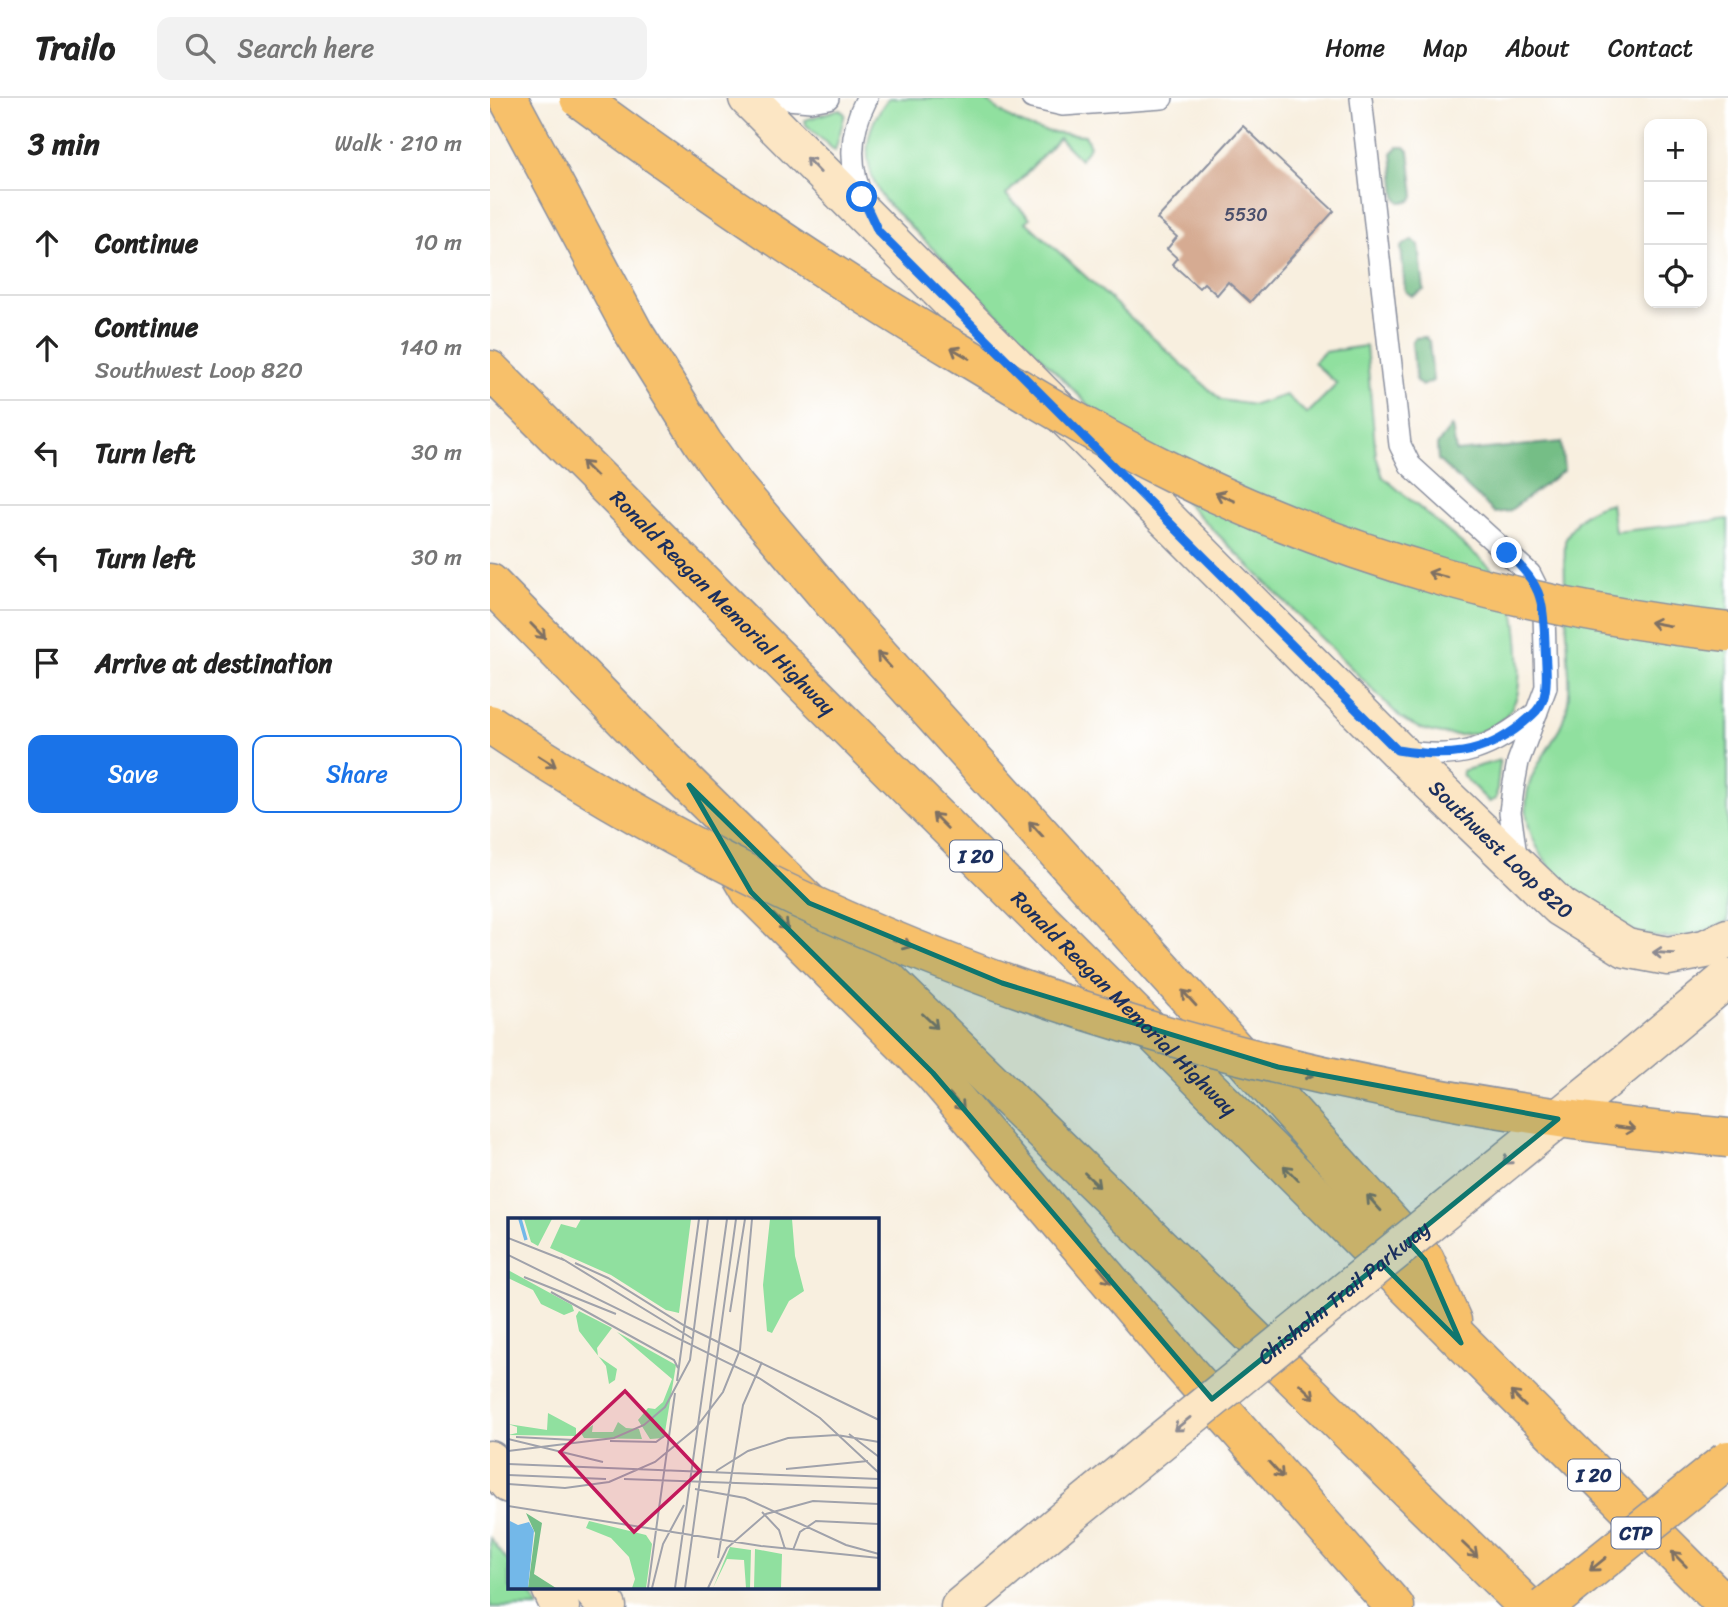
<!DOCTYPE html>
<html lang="en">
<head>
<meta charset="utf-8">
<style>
	body { margin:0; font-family:Sriracha,sans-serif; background:#f2f2f2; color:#222 }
	.controls { position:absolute; right:21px; top:21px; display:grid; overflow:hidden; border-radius:14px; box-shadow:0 4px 10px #0003 }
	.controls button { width:63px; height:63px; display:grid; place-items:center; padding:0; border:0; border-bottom:2px solid #e0e0e0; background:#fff; color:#222; font:35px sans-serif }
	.stop { position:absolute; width:21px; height:21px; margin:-16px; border:5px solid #1a73e8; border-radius:50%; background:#fff }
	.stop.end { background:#1a73e8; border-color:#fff; box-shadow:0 2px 7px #0008 }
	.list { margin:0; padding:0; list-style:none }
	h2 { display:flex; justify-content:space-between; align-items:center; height:91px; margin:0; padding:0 28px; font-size:30px }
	h2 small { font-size:23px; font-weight:400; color:#767676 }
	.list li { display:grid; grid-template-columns:46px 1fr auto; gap:21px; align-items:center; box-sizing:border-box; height:105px; padding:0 28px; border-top:2px solid #e0e0e0 }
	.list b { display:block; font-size:26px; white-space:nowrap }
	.list p { margin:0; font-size:23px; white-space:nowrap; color:#767676 }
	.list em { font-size:23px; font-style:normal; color:#767676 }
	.actions { display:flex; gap:14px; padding:21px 28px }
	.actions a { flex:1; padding:16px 0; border:2px solid #1a73e8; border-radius:14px; text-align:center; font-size:24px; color:#1a73e8 }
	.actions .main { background:#1a73e8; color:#fff }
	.icon { flex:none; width:38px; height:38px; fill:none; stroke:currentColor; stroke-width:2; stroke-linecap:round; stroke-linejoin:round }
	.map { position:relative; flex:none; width:1238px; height:1509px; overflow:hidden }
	header { display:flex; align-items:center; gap:42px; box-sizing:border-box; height:98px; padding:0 35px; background:#fff; border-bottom:2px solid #e0e0e0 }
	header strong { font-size:33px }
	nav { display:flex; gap:38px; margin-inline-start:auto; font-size:24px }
	.search { width:490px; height:63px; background:#f2f2f2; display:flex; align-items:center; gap:18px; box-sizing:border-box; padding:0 24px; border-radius:14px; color:#767676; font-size:26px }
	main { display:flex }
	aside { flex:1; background:#fff }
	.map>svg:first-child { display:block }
	.green { fill:#90e09f; stroke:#56887e; stroke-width:2 }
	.forest { fill:#74be86; stroke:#487672; stroke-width:2 }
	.building { fill:#d6ab92 }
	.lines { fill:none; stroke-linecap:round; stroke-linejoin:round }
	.service-casing { stroke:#8a8f9e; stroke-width:24 }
	.secondary-casing { stroke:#8a8f9e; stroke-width:41 }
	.motorway-casing { stroke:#8a8f9e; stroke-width:41 }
	.service { stroke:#fff; stroke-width:21 }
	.secondary { stroke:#fce6c4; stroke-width:38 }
	.motorway { stroke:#f7c06b; stroke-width:38 }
	.secondary-bridge-casing { stroke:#8a8f9e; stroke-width:41; stroke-linecap:butt }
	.motorway-bridge-casing { stroke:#8a8f9e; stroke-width:41; stroke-linecap:butt }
	.secondary-bridge { stroke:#fce6c4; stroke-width:38 }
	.motorway-bridge { stroke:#f7c06b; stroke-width:38 }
	.oneway { stroke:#8c8a91 }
	.oneway2 { stroke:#7e7064 }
	.route { stroke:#1a73e8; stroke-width:9 }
	.marked { fill:#0f766e; fill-opacity:0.2; stroke:#0f766e; stroke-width:5; stroke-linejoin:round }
	.labels { text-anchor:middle; stroke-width:6; stroke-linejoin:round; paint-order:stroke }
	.number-label { font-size:18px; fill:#4a4e6b }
	.shield { fill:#fff; stroke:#5f6d8e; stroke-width:2 }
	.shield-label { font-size:19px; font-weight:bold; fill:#1b2f5e }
	.street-label { font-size:21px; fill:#1b2f5e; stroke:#fff }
	.inset-river { fill:none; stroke:#73b8e9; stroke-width:3.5 }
	.inset-road { fill:none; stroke:#a0a2ab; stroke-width:2 }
	.view { fill:#c2185b; fill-opacity:0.15; stroke:#c2185b; stroke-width:3.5 }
	.inset-edge { fill:none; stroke:#1b2f5e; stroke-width:3.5 }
</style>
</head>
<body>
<header>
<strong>Trailo</strong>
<div class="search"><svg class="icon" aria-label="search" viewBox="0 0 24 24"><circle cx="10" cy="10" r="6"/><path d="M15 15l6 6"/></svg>Search here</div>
<nav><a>Home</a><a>Map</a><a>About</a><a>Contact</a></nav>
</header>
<main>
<aside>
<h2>3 min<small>Walk · 210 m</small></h2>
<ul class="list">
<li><svg class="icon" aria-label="ahead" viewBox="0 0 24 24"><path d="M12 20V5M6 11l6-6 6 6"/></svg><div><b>Continue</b></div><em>10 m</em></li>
<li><svg class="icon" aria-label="ahead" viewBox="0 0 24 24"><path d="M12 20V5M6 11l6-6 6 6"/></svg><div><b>Continue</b><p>Southwest Loop 820</p></div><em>140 m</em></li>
<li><svg class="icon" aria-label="left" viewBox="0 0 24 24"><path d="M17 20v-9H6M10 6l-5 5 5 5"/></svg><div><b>Turn left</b></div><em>30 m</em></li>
<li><svg class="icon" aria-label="left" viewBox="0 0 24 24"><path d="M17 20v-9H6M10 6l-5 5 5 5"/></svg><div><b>Turn left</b></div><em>30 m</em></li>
<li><svg class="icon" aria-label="arrive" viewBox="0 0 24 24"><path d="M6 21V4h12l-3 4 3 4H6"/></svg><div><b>Arrive at destination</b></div></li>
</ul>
<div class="actions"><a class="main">Save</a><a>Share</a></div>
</aside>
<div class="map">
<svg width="1238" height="1509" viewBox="0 0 1238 1509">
	<rect width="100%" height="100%" fill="#fff"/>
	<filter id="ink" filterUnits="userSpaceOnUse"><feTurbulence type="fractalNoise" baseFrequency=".0143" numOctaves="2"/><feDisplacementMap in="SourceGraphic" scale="14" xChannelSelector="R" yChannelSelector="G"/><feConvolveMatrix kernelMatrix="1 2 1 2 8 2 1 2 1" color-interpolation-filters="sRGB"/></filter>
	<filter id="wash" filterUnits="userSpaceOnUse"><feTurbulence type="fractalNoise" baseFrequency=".00686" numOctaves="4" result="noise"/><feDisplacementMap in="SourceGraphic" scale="28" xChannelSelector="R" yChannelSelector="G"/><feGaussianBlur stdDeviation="1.57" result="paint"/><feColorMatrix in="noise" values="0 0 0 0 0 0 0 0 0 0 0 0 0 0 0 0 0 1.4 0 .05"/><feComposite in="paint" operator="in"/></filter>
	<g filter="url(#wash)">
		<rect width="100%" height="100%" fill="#f8efdf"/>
		<path class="green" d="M 399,0 L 494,0 C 528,32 550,34 595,37 L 600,48 L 590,61 L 569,40 L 516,97 L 540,120 L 536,124 L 731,302 L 764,307 L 796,297 L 817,316 L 847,286 L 824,265 L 834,254 L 876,248 L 886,358 L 893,379 L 1000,469 C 1009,479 1018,491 1022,505 C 1028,523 1033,583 1026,601 C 1008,647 945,644 911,620 L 394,102 C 371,67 372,32 399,0 Z
			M 349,11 L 355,16 L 345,53 L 316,27 L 315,22 Z
			M 1121,405 L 1125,434 L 1238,421 L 1238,823 C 1216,834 1193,842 1167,839 C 1117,833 1043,771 1037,719 C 1031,670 1065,654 1076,613 C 1081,596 1079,577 1078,560 C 1077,521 1073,481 1075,443 C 1085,421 1098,410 1121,405 Z
			M 1010,662 L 1006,701 L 999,704 L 973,678 L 972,673 Z
			M 0,1440 L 19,1465 L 19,1490 L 38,1490 L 49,1509 L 0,1509 Z"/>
		<path class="forest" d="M 908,49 L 915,49 L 919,53 L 924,98 L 920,103 L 910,104 L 906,99 L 902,55 Z
			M 922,142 L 929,147 L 934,192 L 922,198 L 915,193 L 911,148 Z
			M 934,239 L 939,243 L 943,283 L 932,288 L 926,283 L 922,245 L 925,240 Z
			M 962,328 L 966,354 L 1071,344 L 1074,372 L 1019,413 L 1005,415 L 948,362 L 947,347 Z"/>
		<g id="blocks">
			<path class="building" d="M 753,28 L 844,113 L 760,204 L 738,184 L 727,197 L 714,185 L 709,190 L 682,166 L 687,160 L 677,151 L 687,139 L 667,121 Z"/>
		</g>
	</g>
	<g filter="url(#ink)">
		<use href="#blocks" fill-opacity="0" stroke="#8a8f9e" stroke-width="2"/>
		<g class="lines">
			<defs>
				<path id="service" d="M 285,0 L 321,3 L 338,0
					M 542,0 L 573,7 L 672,0
					M 871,0 L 910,347 L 920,367 L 932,378 L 1040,476 L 1049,494 L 1054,515 L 1056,589 L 1028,664 L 1023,691 L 1020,714 L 1027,765
					M 375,106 C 358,71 359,34 377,0
					M 913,653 C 973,663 1000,651 1047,614"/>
				<g id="secondary">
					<path id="s1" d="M 258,0 L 907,652 L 1070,809 L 1136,850 L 1178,858 L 1215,851 L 1238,840"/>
					<path d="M 1112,985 L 1238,880"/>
					<path d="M 0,1362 L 19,1386"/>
					<path d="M 61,1490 L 70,1509"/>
					<path d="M 101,1490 L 117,1509"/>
					<path d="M 470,1509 L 575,1421"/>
				</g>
				<g id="motorway">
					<path d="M 18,0 L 144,235 L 213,345 L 246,390 L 363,528 L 935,1162 L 962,1223"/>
					<path id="s2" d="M 0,272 L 1238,1509"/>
					<path d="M 0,485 L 199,687 L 1038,1509"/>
					<path d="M 240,758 L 261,794 L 443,975 L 675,1248 L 905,1509"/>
				</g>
			</defs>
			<use href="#service" class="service-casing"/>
			<use href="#secondary" class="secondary-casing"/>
			<use href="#motorway" class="motorway-casing"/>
			<use href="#service" class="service"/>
			<use href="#secondary" class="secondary"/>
			<use href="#motorway" class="motorway"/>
			<defs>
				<g id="secondary-bridge">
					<path id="s3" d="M 575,1421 L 1112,985"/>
				</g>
				<path id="motorway-bridge" d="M 89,0 C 214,92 341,179 475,258 C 543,299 611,340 683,375 C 855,460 1047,514 1238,534
					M 0,626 C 373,878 793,998 1238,1040
					M 1055,1509 L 1238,1362"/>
			</defs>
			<use href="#secondary-bridge" class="secondary-bridge-casing"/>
			<use href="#motorway-bridge" class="motorway-bridge-casing"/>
			<use href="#secondary-bridge" class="secondary-bridge"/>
			<use href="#motorway-bridge" class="motorway-bridge"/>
		</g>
		<defs><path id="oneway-shaft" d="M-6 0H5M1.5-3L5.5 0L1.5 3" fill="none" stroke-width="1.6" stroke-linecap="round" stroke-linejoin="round" transform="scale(1.75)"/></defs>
		<g class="oneway">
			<use href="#oneway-shaft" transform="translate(323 67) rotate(-134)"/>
			<use href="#oneway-shaft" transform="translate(1173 855) rotate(-176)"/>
			<use href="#oneway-shaft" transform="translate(1021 1059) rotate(141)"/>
			<use href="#oneway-shaft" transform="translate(692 1326) rotate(141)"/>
		</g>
		<g class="oneway2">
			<use href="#oneway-shaft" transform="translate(470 255) rotate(-149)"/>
			<use href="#oneway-shaft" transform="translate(99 371) rotate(-135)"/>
			<use href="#oneway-shaft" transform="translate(735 399) rotate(-156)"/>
			<use href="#oneway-shaft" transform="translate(948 477) rotate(-165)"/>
			<use href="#oneway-shaft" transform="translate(1170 526) rotate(-170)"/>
			<use href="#oneway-shaft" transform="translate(48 533) rotate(46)"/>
			<use href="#oneway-shaft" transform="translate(394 562) rotate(-132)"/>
			<use href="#oneway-shaft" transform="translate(57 663) rotate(32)"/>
			<use href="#oneway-shaft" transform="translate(450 723) rotate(-135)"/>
			<use href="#oneway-shaft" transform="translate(546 731) rotate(-132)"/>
			<use href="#oneway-shaft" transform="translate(291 824) rotate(45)"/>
			<use href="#oneway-shaft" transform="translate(412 845) rotate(23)"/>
			<use href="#oneway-shaft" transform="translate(699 900) rotate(-132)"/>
			<use href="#oneway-shaft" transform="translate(440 923) rotate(44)"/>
			<use href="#oneway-shaft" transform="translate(814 975) rotate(12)"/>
			<use href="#oneway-shaft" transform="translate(467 1004) rotate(49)"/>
			<use href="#oneway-shaft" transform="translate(1135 1030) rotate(7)"/>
			<use href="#oneway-shaft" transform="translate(801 1075) rotate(-135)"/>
			<use href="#oneway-shaft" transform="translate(602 1082) rotate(44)"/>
			<use href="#oneway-shaft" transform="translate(884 1105) rotate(-132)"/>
			<use href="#oneway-shaft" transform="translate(615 1177) rotate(50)"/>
			<use href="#oneway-shaft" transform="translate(817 1293) rotate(44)"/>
			<use href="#oneway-shaft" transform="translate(1028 1301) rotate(-135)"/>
			<use href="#oneway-shaft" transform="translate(786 1372) rotate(48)"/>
			<use href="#oneway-shaft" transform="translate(980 1452) rotate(44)"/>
			<use href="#oneway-shaft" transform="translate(1189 1461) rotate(-135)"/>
			<use href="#oneway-shaft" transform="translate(1108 1466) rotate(141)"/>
		</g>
	</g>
	<g class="lines" filter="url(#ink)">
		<path class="route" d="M 372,99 L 388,133 L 907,652 C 955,660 993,658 1032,626 C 1041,618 1049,613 1053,602 C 1059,585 1055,562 1055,544 C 1053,499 1051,486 1017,455"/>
	</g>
	<path class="marked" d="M 199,687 L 319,805 L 512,885 L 788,969 L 1068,1021 L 918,1143 L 935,1162 L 971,1245 L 891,1165 L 722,1301 L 443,975 L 261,794 Z"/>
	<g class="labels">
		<g class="number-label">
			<text x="756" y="123">5530</text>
		</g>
		<g class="shield">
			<rect x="460" y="742.5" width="52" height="31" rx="5"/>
			<rect x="1078" y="1361.5" width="52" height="31" rx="5"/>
			<rect x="1121.5" y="1419.5" width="49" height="31" rx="5"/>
		</g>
		<g class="shield-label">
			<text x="486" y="765">I 20</text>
			<text x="1104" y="1384">I 20</text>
			<text x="1146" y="1442">CTP</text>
		</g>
		<g class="street-label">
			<text dy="7" stroke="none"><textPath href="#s2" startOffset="329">Ronald Reagan Memorial Highway</textPath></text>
			<text dy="7" stroke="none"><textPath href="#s1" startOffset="1064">Southwest Loop 820</textPath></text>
			<text dy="7" stroke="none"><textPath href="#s2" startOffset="896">Ronald Reagan Memorial Highway</textPath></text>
			<text dy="7" stroke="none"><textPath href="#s3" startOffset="359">Chisholm Trail Parkway</textPath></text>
		</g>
	</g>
	<g transform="translate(18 1120)">
		<rect width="371" height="371" fill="#f8efdf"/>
		<path d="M 16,1 L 44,1 L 30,28 L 23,24 ZM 73,1 L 183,1 L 171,95 L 158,92 L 103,57 L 42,30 L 53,6 L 68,10 ZM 262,1 L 284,1 L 287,38 L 296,73 L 281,83 L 264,115 L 259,113 L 255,67 ZM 0,52 L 64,87 L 66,93 L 56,97 L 33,86 L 25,72 L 0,60 ZM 71,93 L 104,110 L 89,130 L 90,138 L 109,151 L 107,162 L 101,166 L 98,148 L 71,113 L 68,98 ZM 109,114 L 168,147 L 156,220 L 142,221 L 130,202 L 140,190 L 147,191 L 155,184 L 164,161 ZM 40,195 L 68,210 L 68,218 L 0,217 L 9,215 L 9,209 L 0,206 L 39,212 ZM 110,204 L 118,210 L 131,211 L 134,221 L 76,220 L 73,215 L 85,207 L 84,214 L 105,214 ZM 81,303 L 138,317 L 144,326 L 138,370 L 124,370 L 127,361 L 121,339 L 103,320 L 78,310 ZM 222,329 L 243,332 L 242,370 L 238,370 L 236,342 L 219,341 L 205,370 ZM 247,331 L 274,336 L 273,370 L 246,370 Z" fill="#90e09f"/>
		<path d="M 18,295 L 34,305 L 26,356 L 48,370 L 20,370 L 27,315 Z" fill="#74be86"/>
		<path d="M 2,303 L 10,307 L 21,304 L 26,313 L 20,370 L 0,370 Z" fill="#73b8e9"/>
		<path class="inset-river" d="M 12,1 L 18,22"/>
		<path class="inset-road" d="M 0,20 L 56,42M 0,37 L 251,160 L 312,200 L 371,255M 53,40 L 185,121M 67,45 L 100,60 L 177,108 L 371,202M 16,59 L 108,96M 43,74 L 166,142 L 170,150M 222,94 L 237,1M 169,163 L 191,1M 341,216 L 371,239M 8,219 L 66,222M 0,221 L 95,244M 102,223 L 148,224 L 159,216M 0,233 L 106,220 L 136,207 L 157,189 L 182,142 L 200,1M 0,246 L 371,261M 278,251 L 360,243M 208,253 L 240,233 L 280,220 L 329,217 L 371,224M 0,257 L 98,261M 116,261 L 371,270M 0,266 L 57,270 L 101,264 L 147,244 L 187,211 L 215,174 L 232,132 L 244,1M 187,271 L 237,280 L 338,327 L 371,336M 0,288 L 253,328 L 371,340M 254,294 L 271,312 L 277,331M 285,332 L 292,314 L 308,303 L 371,306M 210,340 L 235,187 L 254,144M 140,370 L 167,175M 144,370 L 155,326 L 176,287M 167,370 L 219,1M 177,370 L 228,1M 200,370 L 219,330 L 258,296 L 305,283 L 371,286"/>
		<path class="view" d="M 117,173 L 192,253 L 126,314 L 52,234 Z"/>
		<rect width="371" height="371" class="inset-edge"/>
	</g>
</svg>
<div class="controls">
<button>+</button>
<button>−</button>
<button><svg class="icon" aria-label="locate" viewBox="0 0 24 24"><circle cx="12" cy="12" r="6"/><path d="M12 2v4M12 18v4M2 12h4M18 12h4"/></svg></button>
</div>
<div class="stop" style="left:372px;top:99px"></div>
<div class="stop end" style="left:1017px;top:455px"></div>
</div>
</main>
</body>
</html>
